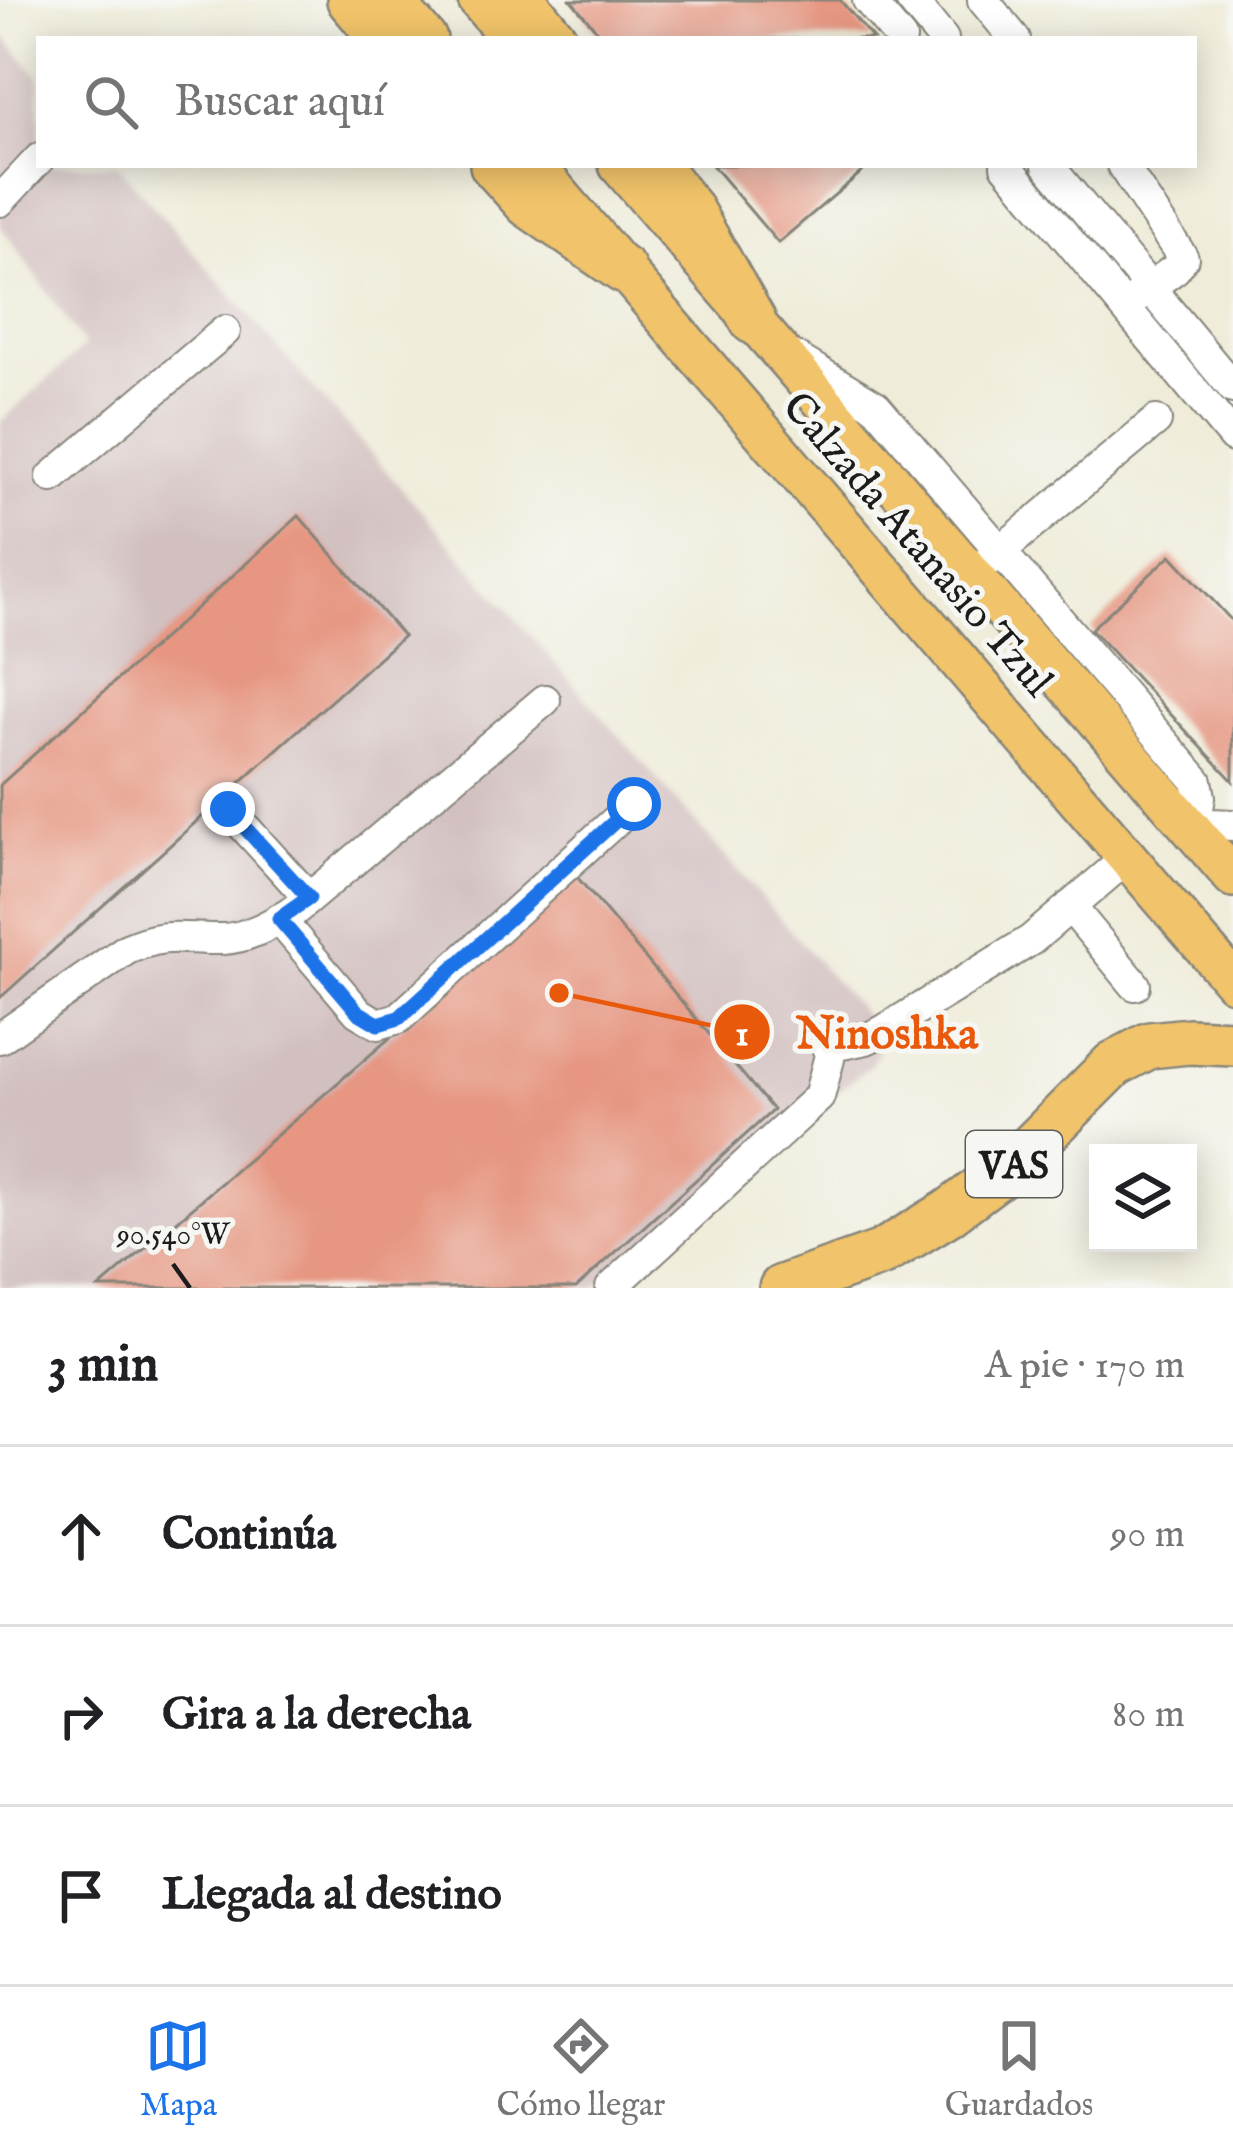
<!DOCTYPE html>
<html lang="es">
<head>
<meta charset="utf-8">
<style>
	body { margin:0; font-family:"IM FELL English",serif; background:#f6f6f6; color:#202124 }
	.controls { position:absolute; right:36px; bottom:36px; display:grid; overflow:hidden; border-radius:0px; box-shadow:0 6px 30px #0003 }
	.controls button { width:108px; height:108px; display:grid; place-items:center; padding:0; border:0; border-bottom:3px solid #e0e0e0; background:#fff; color:#202124; font:60px sans-serif }
	.stop { position:absolute; width:36px; height:36px; margin:-27px; border:9px solid #1a73e8; border-radius:50%; background:#fff }
	.stop.end { background:#1a73e8; border-color:#fff; box-shadow:0 3px 12px #0008 }
	.list { margin:0; padding:0; list-style:none }
	h2 { display:flex; justify-content:space-between; align-items:center; height:156px; margin:0; padding:0 48px; font-size:51px }
	h2 small { font-size:39px; font-weight:400; color:#757577 }
	.list li { display:grid; grid-template-columns:78px 1fr auto; gap:36px; align-items:center; box-sizing:border-box; height:180px; padding:0 48px; border-top:3px solid #e0e0e0 }
	.list b { display:block; font-size:45px; white-space:nowrap }
	.list em { font-size:39px; font-style:normal; color:#757577 }
	.icon { flex:none; width:66px; height:66px; fill:none; stroke:currentColor; stroke-width:2; stroke-linecap:round; stroke-linejoin:round }
	.map { position:relative; flex:none; width:1233px; height:1288px; overflow:hidden }
	.search { position:absolute; background:#fff; box-shadow:0 6px 30px #0003; left:36px; right:36px; top:36px; height:132px; display:flex; align-items:center; gap:30px; box-sizing:border-box; padding:0 42px; border-radius:0px; color:#757577; font-size:45px }
	.sheet { height:696px; background:#fff }
	nav { display:flex; justify-content:space-around; align-items:center; box-sizing:border-box; height:168px; border-top:3px solid #e0e0e0; background:#fff; font-size:33px; color:#757577 }
	nav a { display:grid; justify-items:center; gap:6px }
	nav .on { color:#1a73e8 }
	.map>svg:first-child { display:block }
	.industrial { fill:#d2bfc0 }
	.building { fill:#e69681 }
	.lines { fill:none; stroke-linecap:round; stroke-linejoin:round }
	.minor-casing { stroke:#86847a; stroke-width:34 }
	.major-casing { stroke:#86847a; stroke-width:44 }
	.highway-casing { stroke:#86847a; stroke-width:50 }
	.minor { stroke:#fff; stroke-width:30 }
	.major { stroke:#f1c36a; stroke-width:39 }
	.highway { stroke:#f1c36a; stroke-width:45 }
	.route { stroke:#1a73e8; stroke-width:15 }
	.ticks { fill:none; stroke:#1c1c1c; stroke-width:4.5 }
	.labels { text-anchor:middle; stroke-width:10; stroke-linejoin:round; paint-order:stroke }
	.shield { fill:#f6f6f2; stroke:#5d5d5c; stroke-width:3 }
	.shield-label { font-size:39px; font-weight:bold; fill:#1c1c1c }
	.street-label { font-size:42px; fill:#1c1c1c; stroke:#f6f6f2 }
	.ticks-label { font-size:30px; text-anchor:middle; fill:#1c1c1c; stroke:#f6f6f2; stroke-width:10; stroke-linejoin:round; paint-order:stroke }
	.leader { fill:none; stroke:#e8590c; stroke-width:4.5 }
	.callout-dot { fill:#e8590c; stroke:#f6f6f2; stroke-width:4.5 }
	.mark-label { font-size:36px; text-anchor:middle; font-weight:bold; fill:#fff }
	.callout-label { font-size:45px; text-anchor:middle; font-weight:bold; fill:#e8590c; stroke:#f6f6f2; stroke-width:10; stroke-linejoin:round; paint-order:stroke }
</style>
</head>
<body>
<div class="map">
<svg width="1233" height="1288" viewBox="0 0 1233 1288">
	<rect width="100%" height="100%" fill="#f6f6f2"/>
	<filter id="ink" filterUnits="userSpaceOnUse"><feTurbulence type="fractalNoise" baseFrequency=".00833" numOctaves="2"/><feDisplacementMap in="SourceGraphic" scale="24" xChannelSelector="R" yChannelSelector="G"/><feConvolveMatrix kernelMatrix="1 2 1 2 8 2 1 2 1" color-interpolation-filters="sRGB"/></filter>
	<filter id="wash" filterUnits="userSpaceOnUse"><feTurbulence type="fractalNoise" baseFrequency=".004" numOctaves="4" result="noise"/><feDisplacementMap in="SourceGraphic" scale="48" xChannelSelector="R" yChannelSelector="G"/><feGaussianBlur stdDeviation="2.7" result="paint"/><feColorMatrix in="noise" values="0 0 0 0 0 0 0 0 0 0 0 0 0 0 0 0 0 1.4 0 .05"/><feComposite in="paint" operator="in"/></filter>
	<g filter="url(#wash)">
		<rect width="100%" height="100%" fill="#efecd9"/>
		<path class="industrial" d="M 0,31 L 39,77 L 39,165 L 117,165 L 885,1038 L 871,1065 L 593,1288 L 0,1288 L 0,422 L 85,346 L 0,225 Z"/>
		<g id="blocks">
			<path class="building" d="M 571,0 L 840,0 L 873,39 L 604,39 Z
				M 712,165 L 870,165 L 778,243 Z
				M 299,516 L 403,636 L 0,998 L 0,785 Z
				M 1171,555 L 1233,622 L 1233,781 L 1091,629 Z
				M 577,877 L 773,1110 L 576,1288 L 99,1288 Z"/>
		</g>
	</g>
	<g filter="url(#ink)">
		<use href="#blocks" fill-opacity="0" stroke="#86847a" stroke-width="3"/>
		<g class="lines">
			<defs>
				<path id="minor" d="M 868,0 L 901,39
					M 911,0 L 943,39
					M 983,0 L 1015,39
					M 1006,165 L 1233,437
					M 1048,165 L 1233,388
					M 1122,165 L 1183,258 L 1175,269 L 1134,299
					M 0,201 L 39,159
					M 793,356 L 876,406 L 1197,781 L 1200,797 L 1194,832
					M 52,477 L 225,331
					M 986,563 L 1156,421
					M 228,809 L 309,898
					M 1196,834 L 1212,824 L 1233,825
					M 1070,906 L 1135,985
					M 279,919 L 358,1012 L 378,1024 L 399,1018 L 634,804
					M 0,1038 L 127,949 C 169,931 181,940 223,939 C 249,938 272,923 294,911 L 545,700
					M 827,1047 L 866,1039 L 883,1031 L 1031,940 L 1127,858
					M 611,1288 L 819,1097 L 829,1059"/>
				<path id="major" d="M 393,0 L 427,39
					M 478,0 L 511,39
					M 534,165 L 1233,981
					M 619,165 L 1233,877"/>
				<path id="highway" d="M 350,0 L 383,39
					M 522,0 L 554,39
					M 493,165 L 528,204 L 623,270
					M 656,165 L 689,208 L 753,321
					M 782,1288 L 882,1253 L 948,1213 L 1014,1164 L 1114,1064 L 1150,1045 L 1189,1041 L 1233,1043"/>
			</defs>
			<use href="#minor" class="minor-casing"/>
			<use href="#major" class="major-casing"/>
			<use href="#highway" class="highway-casing"/>
			<use href="#minor" class="minor"/>
			<use href="#major" class="major"/>
			<use href="#highway" class="highway"/>
		</g>
	</g>
	<g class="lines" filter="url(#ink)">
		<path class="route" d="M 228,809 L 309,898 L 279,919 L 358,1012 L 378,1024 L 399,1018 L 634,804"/>
	</g>
	<path class="ticks" d="M 173,1264 L 190,1288"/>
	<g class="labels">
		<rect class="shield" x="966" y="1131" width="96" height="66" rx="9"/>
		<g class="shield-label">
			<text x="1014" y="1178">VAS</text>
		</g>
		<g class="street-label">
			<text transform="translate(919 543) rotate(49)" y="15">Calzada Atanasio Tzul</text>
		</g>
	</g>
	<g class="ticks-label">
		<text x="173" y="1244">90.540°W</text>
	</g>
	<path class="leader" d="M559 993L742 1032"/>
	<g class="callout-dot">
		<circle cx="559" cy="993" r="12"/>
		<circle cx="742" cy="1032" r="30"/>
	</g>
	<g class="mark-label">
		<text x="742" y="1045">1</text>
	</g>
	<g class="callout-label">
		<text x="887" y="1048">Ninoshka</text>
	</g>
</svg>
<div class="controls">
<button><svg class="icon" aria-label="layers" viewBox="0 0 24 24"><path d="M12 4l9 5-9 5-9-5zM3 14l9 5 9-5"/></svg></button>
</div>
<div class="stop" style="left:634px;top:804px"></div>
<div class="stop end" style="left:228px;top:809px"></div>
<div class="search"><svg class="icon" aria-label="search" viewBox="0 0 24 24"><circle cx="10" cy="10" r="6"/><path d="M15 15l6 6"/></svg>Buscar aquí</div>
</div>
<section class="sheet">
<h2>3 min<small>A pie · 170 m</small></h2>
<ul class="list">
<li><svg class="icon" aria-label="ahead" viewBox="0 0 24 24"><path d="M12 20V5M6 11l6-6 6 6"/></svg><div><b>Continúa</b></div><em>90 m</em></li>
<li><svg class="icon" aria-label="right" viewBox="0 0 24 24"><path d="M7 20v-9h11M14 6l5 5-5 5"/></svg><div><b>Gira a la derecha</b></div><em>80 m</em></li>
<li><svg class="icon" aria-label="arrive" viewBox="0 0 24 24"><path d="M6 21V4h12l-3 4 3 4H6"/></svg><div><b>Llegada al destino</b></div></li>
</ul>
</section>
<nav>
<a class="on"><svg class="icon" aria-label="map" viewBox="0 0 24 24"><path d="M3 6l6-2 6 2 6-2v14l-6 2-6-2-6 2zM9 4v14M15 6v14"/></svg>Mapa</a>
<a><svg class="icon" aria-label="directions" viewBox="0 0 24 24"><path d="M12 3l9 9-9 9-9-9zM9 14v-3h6M13 9l2 2-2 2"/></svg>Cómo llegar</a>
<a><svg class="icon" aria-label="saved" viewBox="0 0 24 24"><path d="M7 4h10v16l-5-4-5 4z"/></svg>Guardados</a>
</nav>
</body>
</html>
